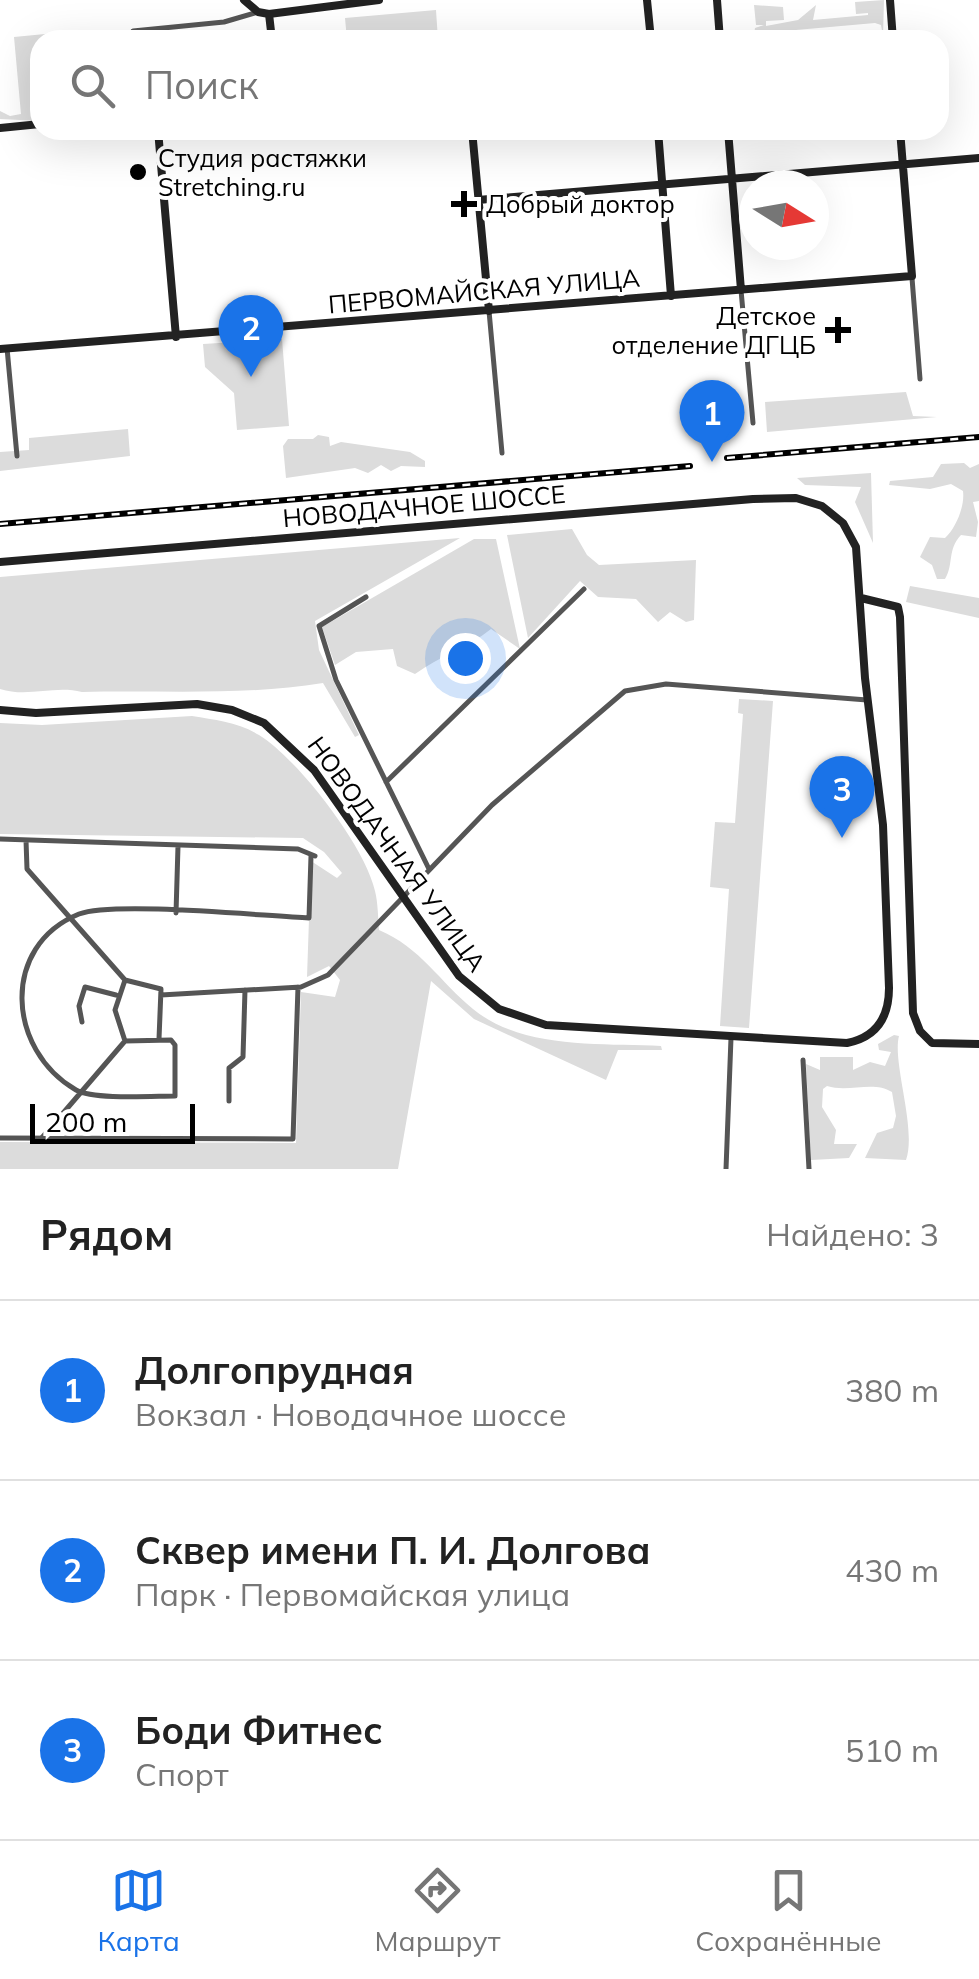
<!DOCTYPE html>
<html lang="ru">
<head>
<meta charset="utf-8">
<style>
	body { margin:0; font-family:Mulish,sans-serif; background:#f2f2f2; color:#222 }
	.compass { position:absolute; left:739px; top:170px; width:90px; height:90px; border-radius:50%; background:#fff; box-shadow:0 10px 40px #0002; rotate:101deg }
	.scale { position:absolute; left:30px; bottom:25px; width:165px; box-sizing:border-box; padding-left:10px; border:5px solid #000; border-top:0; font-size:28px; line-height:35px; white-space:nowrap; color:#000; -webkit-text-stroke:8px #fff; paint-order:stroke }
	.you { position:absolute; left:465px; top:658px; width:35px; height:35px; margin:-25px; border:8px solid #fff; border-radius:50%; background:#1a73e8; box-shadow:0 0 0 15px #1a73e833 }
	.badge { display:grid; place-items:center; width:65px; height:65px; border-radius:50%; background:#1a73e8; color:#fff; font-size:32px; font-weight:700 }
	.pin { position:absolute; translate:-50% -82px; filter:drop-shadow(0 2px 5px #0008) }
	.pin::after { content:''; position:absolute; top:52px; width:35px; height:30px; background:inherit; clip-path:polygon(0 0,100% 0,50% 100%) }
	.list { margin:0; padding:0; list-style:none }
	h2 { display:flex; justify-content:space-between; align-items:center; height:130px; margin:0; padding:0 40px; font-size:42px }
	h2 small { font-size:32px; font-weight:400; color:#767676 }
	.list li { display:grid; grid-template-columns:65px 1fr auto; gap:30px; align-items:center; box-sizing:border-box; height:180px; padding:0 40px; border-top:2px solid #e0e0e0 }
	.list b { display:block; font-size:38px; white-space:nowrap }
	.list p { margin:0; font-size:32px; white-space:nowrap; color:#767676 }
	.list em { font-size:32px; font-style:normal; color:#767676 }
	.icon { flex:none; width:55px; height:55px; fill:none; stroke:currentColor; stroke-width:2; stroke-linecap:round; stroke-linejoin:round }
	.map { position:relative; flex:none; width:979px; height:1169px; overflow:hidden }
	.search { position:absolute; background:#fff; box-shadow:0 10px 40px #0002; left:30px; right:30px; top:30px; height:110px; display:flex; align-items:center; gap:25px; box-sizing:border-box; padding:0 35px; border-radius:30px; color:#767676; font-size:38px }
	.sheet { height:670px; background:#fff }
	nav { display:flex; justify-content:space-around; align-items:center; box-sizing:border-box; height:140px; border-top:2px solid #e0e0e0; background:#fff; font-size:28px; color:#767676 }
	nav a { display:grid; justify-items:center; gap:5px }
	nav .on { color:#1a73e8 }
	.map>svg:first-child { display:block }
	.green { fill:#dcdcdc }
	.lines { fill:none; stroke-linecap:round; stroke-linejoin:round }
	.street { stroke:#555; stroke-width:5 }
	.secondary { stroke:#222; stroke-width:8 }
	.rail-casing { stroke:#000; stroke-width:6 }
	.rail { stroke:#fff; stroke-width:2.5; stroke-dasharray:8; stroke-linecap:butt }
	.poi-dot { fill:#000; stroke:#fff; stroke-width:4 }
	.labels { text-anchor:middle; stroke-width:8; stroke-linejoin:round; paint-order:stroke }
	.poi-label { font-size:25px; fill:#000; stroke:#fff; text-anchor:start }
	.street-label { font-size:25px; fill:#000; stroke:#fff }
</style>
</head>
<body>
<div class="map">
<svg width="979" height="1169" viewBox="0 0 979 1169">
	<rect width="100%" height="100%" fill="#fff"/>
	<path class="green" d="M 884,0 L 883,36 L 881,25 L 875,23 L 761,33 L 753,40 L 755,28 L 764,25 L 756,25 L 754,5 L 783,7 L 784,20 L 766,21 L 766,26 L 798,20 L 816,5 L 813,20 L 868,15 L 868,4 L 868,13 L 856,14 L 855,2 Z
		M 436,10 L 438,40 L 347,40 L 345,18 Z
		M 76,31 L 77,40 L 40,40 L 40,121 L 0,119 L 0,111 L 10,116 L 21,114 L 14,37 Z
		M 282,339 L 289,426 L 237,430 L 234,393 L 205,367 L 203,344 Z
		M 906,392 L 913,416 L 937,417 L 767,432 L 765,402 Z
		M 128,429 L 130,456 L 0,471 L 0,452 L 29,450 L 29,438 Z
		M 318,435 L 329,437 L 330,446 L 341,442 L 410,452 L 425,461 L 425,467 L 401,466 L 391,471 L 381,465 L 368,473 L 355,468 L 286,478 L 283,446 L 288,439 L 313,439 Z
		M 964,463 L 970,468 L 979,464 L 979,501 L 973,502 L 978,522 L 976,537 L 961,535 C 947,550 954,564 945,579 L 937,579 L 932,565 L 920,557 L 930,537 L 945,538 C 956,528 965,506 963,491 L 951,484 L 930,489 L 889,485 L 890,481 L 933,477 L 941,464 Z
		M 871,473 L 873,543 L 855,502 L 861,487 L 805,485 L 797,478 Z
		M 572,529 L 587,555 L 599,565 L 696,560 L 694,620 L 686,622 L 670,612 L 658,622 L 636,599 L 598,597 L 580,581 L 528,638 L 507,535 Z
		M 460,538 L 315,621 L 319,650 L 359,735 L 355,737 L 323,683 C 244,696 163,690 82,692 C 54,685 28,698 0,689 L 0,577 Z
		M 474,539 L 496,539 L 520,649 L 491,629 C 467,648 440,656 415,674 L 397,666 L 393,649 L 356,652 L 335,665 L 322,627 Z
		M 910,586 L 979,598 L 979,618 L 906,602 Z
		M 739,699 L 773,701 L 749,1028 L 720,1026 L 729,889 L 710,887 L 715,822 L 735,823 L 743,714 L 738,713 Z
		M 192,716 C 215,720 238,722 259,735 C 298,759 365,846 375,891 C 378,903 378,917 379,930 C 420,947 440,982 473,1009 C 523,1050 601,1043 661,1046 L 662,1050 L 618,1050 L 606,1080 L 474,1019 L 431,981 L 398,1169 L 0,1169 L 0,1142 L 296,1143 L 301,992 L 335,997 L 340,980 L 329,966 L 307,977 L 311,861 L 337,878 L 342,873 L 324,852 L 303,838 L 0,834 L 0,723 L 42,725 Z
		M 894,1035 L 899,1036 C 892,1062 917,1129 906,1160 L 865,1158 L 877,1133 L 893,1128 L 896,1116 L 892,1092 C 873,1080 849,1093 827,1086 L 823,1089 L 822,1107 L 836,1130 L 834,1144 L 857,1144 L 849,1158 L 811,1160 L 806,1064 L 820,1070 L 820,1057 L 853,1057 L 853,1070 L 870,1062 L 885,1066 L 891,1052 L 879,1050 L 878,1044 Z"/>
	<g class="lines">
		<path class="street" d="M 133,31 L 224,22 L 258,12
			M 912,278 L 920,379
			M 741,290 L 753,423
			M 489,311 L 502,453
			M 7,348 L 17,456
			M 366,597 L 319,626 L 336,680 L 429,869
			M 386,782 L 584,589
			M 0,839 L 298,849 L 315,856
			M 26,840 L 27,869 L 125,980 L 161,989 L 159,1039
			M 176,913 L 178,846
			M 161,995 L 301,987 L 328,975 L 492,805 L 625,691 L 666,684 L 867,700
			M 82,1022 L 79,1006 L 85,987 L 116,995
			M 125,1041 L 115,1010 L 125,980
			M 803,1060 L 809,1169
			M 229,1101 L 229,1068 L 243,1057 L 245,990
			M 0,1138 L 293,1139 L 298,987
			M 40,1140 L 125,1041 L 171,1040 L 175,1045 L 175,1096 C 153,1096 94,1100 76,1090 C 7,1050 0,946 79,914 C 115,901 262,916 309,918 L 311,856
			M 726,1169 L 731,1038"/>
		<path class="secondary" d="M 244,0 L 258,12 L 269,14 L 379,0
			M 647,0 L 651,40
			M 717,0 L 720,40
			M 890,0 L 893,40
			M 269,14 L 272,40
			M 0,128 L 40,124
			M 158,130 L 176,337
			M 472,130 L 489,311
			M 658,130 L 671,296
			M 728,130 L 741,290
			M 478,200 L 979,158
			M 0,349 L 912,276 L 900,130
			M 0,562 L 753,499 L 796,498 L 822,506 L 843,523 L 856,547 L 865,678 L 883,825 L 889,988 C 889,1017 877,1037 847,1043 L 546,1025 L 499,1009 L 459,976 L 314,770 L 264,723 L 232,710 L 197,704 L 36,713 L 0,710
			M 861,598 L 898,607 L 900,617 L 913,1013 L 920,1031 L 932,1043 L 979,1044"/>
		<defs>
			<path id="rail" d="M 727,458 L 979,437
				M 0,524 L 690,466"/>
		</defs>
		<use href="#rail" class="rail-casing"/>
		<use href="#rail" class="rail"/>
	</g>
	<g class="poi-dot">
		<circle cx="138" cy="172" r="10"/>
		<path d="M459 189h10v10h10v10h-10v10h-10v-10h-10v-10h10z"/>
		<path d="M833 315h10v10h10v10h-10v10h-10v-10h-10v-10h10z"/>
	</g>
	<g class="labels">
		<g class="poi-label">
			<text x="158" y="167">Студия растяжки<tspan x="158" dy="29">Stretching.ru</tspan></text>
			<text x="486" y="213">Добрый доктор</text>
			<text x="816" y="325" text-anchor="end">Детское<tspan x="816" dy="29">отделение ДГЦБ</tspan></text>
		</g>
		<g class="street-label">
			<text transform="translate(484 291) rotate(-5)" y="9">ПЕРВОМАЙСКАЯ УЛИЦА</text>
			<text transform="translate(424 506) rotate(-5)" y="9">НОВОДАЧНОЕ ШОССЕ</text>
			<text transform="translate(397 854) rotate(54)" y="9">НОВОДАЧНАЯ УЛИЦА</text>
		</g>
	</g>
</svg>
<svg class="compass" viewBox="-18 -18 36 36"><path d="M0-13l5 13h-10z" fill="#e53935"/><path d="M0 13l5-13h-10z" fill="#767676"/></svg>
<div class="scale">200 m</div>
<div class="you"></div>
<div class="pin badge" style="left:712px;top:462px">1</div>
<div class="pin badge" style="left:251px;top:377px">2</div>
<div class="pin badge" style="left:842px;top:838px">3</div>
<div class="search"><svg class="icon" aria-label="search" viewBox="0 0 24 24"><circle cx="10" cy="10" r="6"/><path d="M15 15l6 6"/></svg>Поиск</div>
</div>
<section class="sheet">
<h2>Рядом<small>Найдено: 3</small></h2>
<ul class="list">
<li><span class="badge">1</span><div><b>Долгопрудная</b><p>Вокзал · Новодачное шоссе</p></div><em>380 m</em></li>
<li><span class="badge">2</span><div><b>Сквер имени П. И. Долгова</b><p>Парк · Первомайская улица</p></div><em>430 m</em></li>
<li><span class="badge">3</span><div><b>Боди Фитнес</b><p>Спорт</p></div><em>510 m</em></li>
</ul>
</section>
<nav>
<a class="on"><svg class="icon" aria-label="map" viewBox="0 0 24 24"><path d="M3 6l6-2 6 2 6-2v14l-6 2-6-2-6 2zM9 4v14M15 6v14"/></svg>Карта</a>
<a><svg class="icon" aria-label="directions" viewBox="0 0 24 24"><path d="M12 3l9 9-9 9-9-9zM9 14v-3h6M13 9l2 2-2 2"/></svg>Маршрут</a>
<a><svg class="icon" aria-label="saved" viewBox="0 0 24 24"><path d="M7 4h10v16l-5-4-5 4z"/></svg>Сохранённые</a>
</nav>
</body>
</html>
